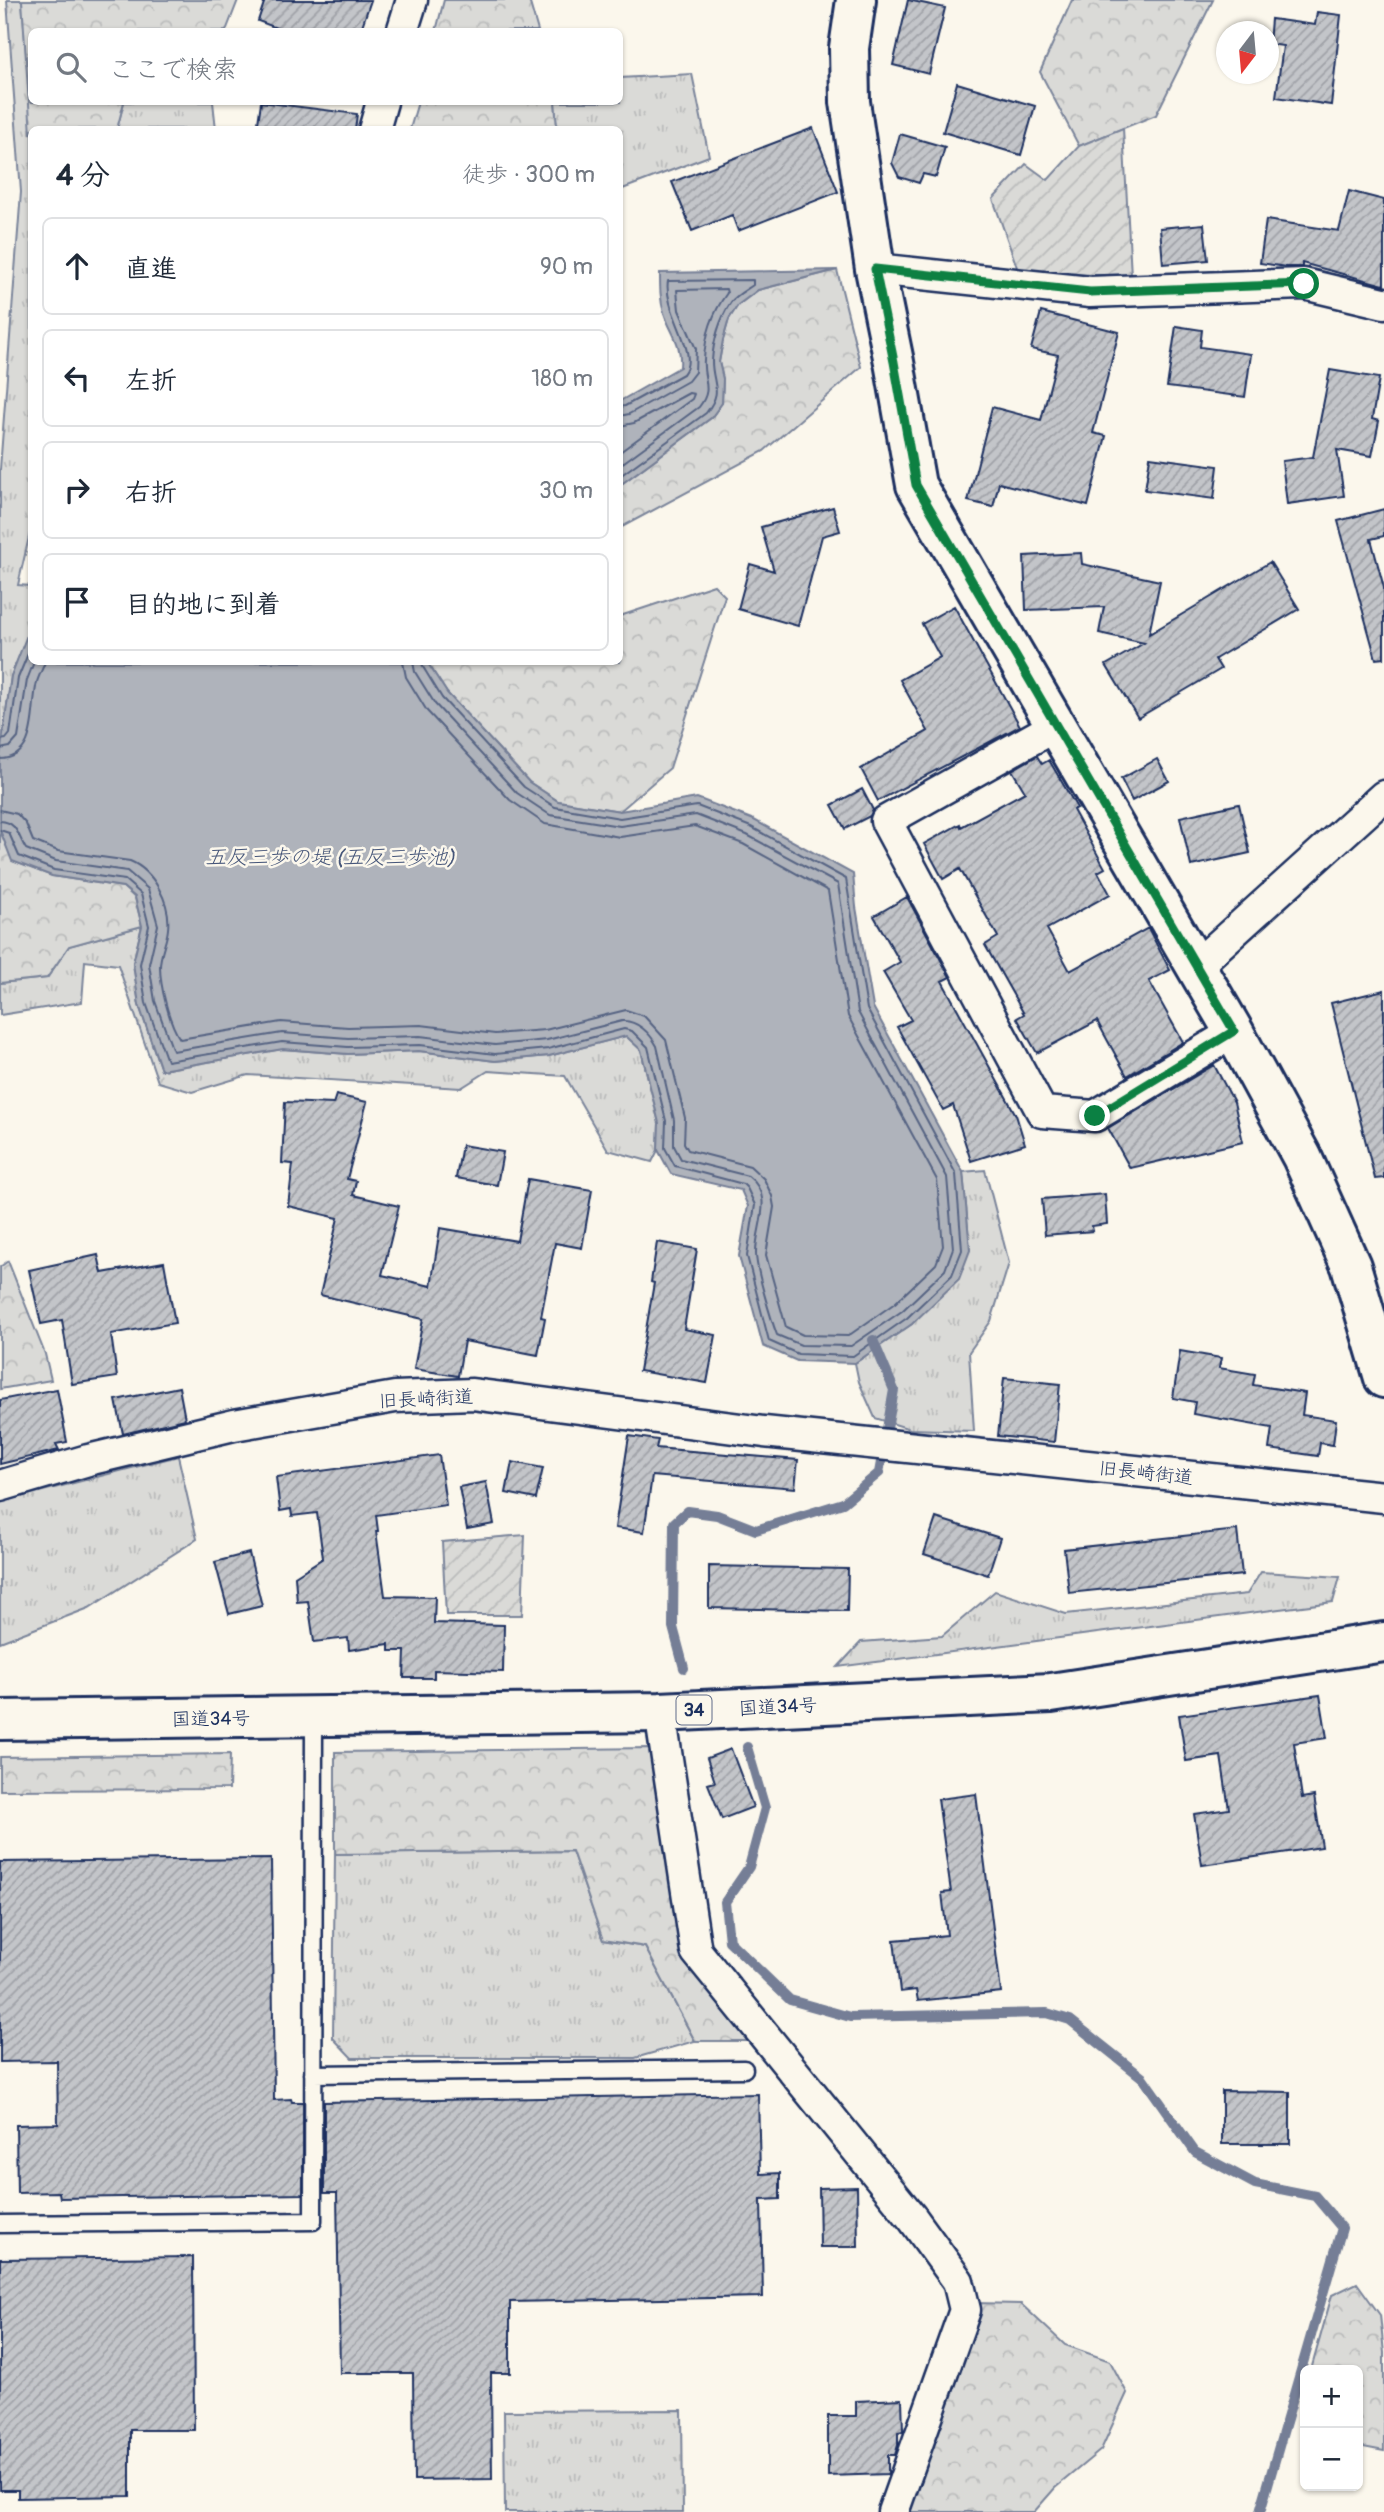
<!DOCTYPE html>
<html lang="ja">
<head>
<meta charset="utf-8">
<style>
	body { margin:0; font-family:Pangolin,"Klee One",sans-serif; background:#f2f2f3; color:#1f2937 }
	.controls { position:absolute; right:21px; bottom:21px; display:grid; overflow:hidden; border-radius:10px; box-shadow:0 2px 5px #0004 }
	.controls button { width:63px; height:63px; display:grid; place-items:center; padding:0; border:0; border-bottom:2px solid #e0e1e3; background:#fff; color:#1f2937; font:35px sans-serif }
	.compass { position:absolute; left:1216px; top:21px; width:63px; height:63px; border-radius:50%; background:#fff; box-shadow:0 2px 5px #0004; rotate:196deg }
	.stop { position:absolute; width:21px; height:21px; margin:-16px; border:5px solid #0b8043; border-radius:50%; background:#fff }
	.stop.end { background:#0b8043; border-color:#fff; box-shadow:0 2px 7px #0008 }
	.list { margin:0; padding:0; list-style:none }
	h2 { display:flex; justify-content:space-between; align-items:center; height:91px; margin:0; padding:0 28px; font-size:30px }
	h2 small { font-size:23px; font-weight:400; color:#747a83 }
	.list li { display:grid; grid-template-columns:46px 1fr auto; gap:21px; align-items:center; box-sizing:border-box; height:98px; margin:0 14px 14px; padding:0 14px; border:2px solid #e0e1e3; border-radius:10px }
	.list b { display:block; font-size:26px; white-space:nowrap }
	.list em { font-size:23px; font-style:normal; color:#747a83 }
	.icon { flex:none; width:38px; height:38px; fill:none; stroke:currentColor; stroke-width:2; stroke-linecap:round; stroke-linejoin:round }
	.map { position:relative; flex:none; width:1384px; height:2512px; overflow:hidden }
	.search { position:absolute; background:#fff; box-shadow:0 2px 5px #0004; left:28px; top:28px; width:595px; height:77px; display:flex; align-items:center; gap:18px; box-sizing:border-box; padding:0 24px; border-radius:10px; color:#747a83; font-size:26px }
	.panel { position:absolute; background:#fff; box-shadow:0 2px 5px #0004; left:28px; top:126px; width:595px; height:539px; border-radius:10px }
	.map>svg:first-child { display:block }
	.grass { fill:url(#grass-tufts); stroke:#7a849a; stroke-width:2 }
	.forest { fill:url(#forest-crowns); stroke:#7a849a; stroke-width:2 }
	.garden { fill:url(#garden-furrows); stroke:#7a849a; stroke-width:2 }
	.water { fill:#afb3bb; stroke:#747e96; stroke-width:2 }
	.lines { fill:none; stroke-linecap:round; stroke-linejoin:round }
	.shore { stroke:#566483; stroke-width:2 }
	.stream { stroke:#747e96; stroke-width:10 }
	.building { fill:url(#building-hatch); stroke:#1b2f5e; stroke-width:2 }
	.service-casing { stroke:#1b2f5e; stroke-width:21 }
	.minor-casing { stroke:#1b2f5e; stroke-width:35 }
	.tertiary-casing { stroke:#1b2f5e; stroke-width:44 }
	.trunk-casing { stroke:#1b2f5e; stroke-width:44 }
	.service { stroke:#fbf7ec; stroke-width:16 }
	.minor { stroke:#fbf7ec; stroke-width:30 }
	.tertiary { stroke:#fbf7ec; stroke-width:38 }
	.trunk { stroke:#fbf7ec; stroke-width:38 }
	.route { stroke:#0b8043; stroke-width:9 }
	.labels { text-anchor:middle; stroke-width:5; stroke-linejoin:round; paint-order:stroke }
	.shield { fill:#fbf7ec; stroke:#5e6b89; stroke-width:2 }
	.shield-label { font-size:18px; font-weight:bold; fill:#1b2f5e }
	.street-label { font-size:19px; fill:#1b2f5e; stroke:#fbf7ec }
	.water-label { font-size:21px; font-style:italic; fill:#47577a; stroke:#fbf7ec }
</style>
</head>
<body>
<div class="map">
<svg width="1384" height="2512" viewBox="0 0 1384 2512">
	<defs>
		<pattern id="grass-tufts" width="24" height="20" patternUnits="userSpaceOnUse" patternTransform="scale(1.75)"><rect width="24" height="20" fill="#dadad7"/><path d="M3 7l-1-3M5 7V3M7 7l1-3M15 17l-1-3M17 17v-4M19 17l1-3" fill="none" stroke="#babbbb"/></pattern>
		<pattern id="forest-crowns" width="20" height="18" patternUnits="userSpaceOnUse" patternTransform="scale(1.75)"><rect width="20" height="18" fill="#dadad7"/><path d="M2 6a3 3 0 1 1 6 0M12 15a3 3 0 1 1 6 0" fill="none" stroke="#babbbb"/></pattern>
		<pattern id="garden-furrows" width="10" height="10" patternUnits="userSpaceOnUse" patternTransform="scale(1.75)"><rect width="10" height="10" fill="#dadad7"/><path d="M-1 1l2-2M0 10L10 0M9 11l2-2" fill="none" stroke="#babbbb"/></pattern>
		<pattern id="building-hatch" width="6" height="6" patternUnits="userSpaceOnUse" patternTransform="scale(1.75)"><rect width="6" height="6" fill="#c3c5c9"/><path d="M-1 1l2-2M0 6l6-6M5 7l2-2" fill="none" stroke="#9ea0a6"/></pattern>
	</defs>
	<rect width="100%" height="100%" fill="#fbf7ec"/>
	<filter id="ink" filterUnits="userSpaceOnUse"><feTurbulence type="fractalNoise" baseFrequency=".0143" numOctaves="2"/><feDisplacementMap in="SourceGraphic" scale="14" xChannelSelector="R" yChannelSelector="G"/><feConvolveMatrix kernelMatrix="1 2 1 2 8 2 1 2 1" color-interpolation-filters="sRGB"/></filter>
	<g filter="url(#ink)">
		<path class="grass" d="M 7,0 L 22,0 L 32,134 L 32,524 L 18,585 L 31,586 L 32,625 L 11,676 L 0,756 L 0,469 L 21,192 Z
			M 692,74 L 709,156 L 620,190 L 620,130 L 557,129 L 555,102 L 620,102 L 620,78 Z
			M 124,102 L 213,102 L 216,129 L 117,129 Z
			M 142,926 L 133,963 L 139,1005 L 161,1070 L 282,1049 L 348,1054 L 419,1051 L 495,1061 L 549,1056 L 626,1036 L 641,1050 L 659,1123 L 658,1150 L 652,1162 L 608,1150 L 565,1076 L 488,1071 L 461,1088 L 248,1075 L 192,1092 L 158,1082 L 118,965 L 85,961 L 82,1002 L 0,1015 L 0,983 L 47,978 L 69,946 Z
			M 985,1170 L 1009,1263 L 991,1321 L 969,1352 L 974,1431 L 910,1429 L 875,1418 L 859,1382 L 855,1363 L 912,1324 L 970,1250 L 963,1172 Z
			M 178,1456 L 197,1539 L 89,1608 L 0,1642 L 0,1502 Z
			M 1261,1572 L 1340,1577 L 1333,1602 L 838,1667 L 861,1642 L 942,1636 L 995,1591 L 1066,1614 L 1247,1594 Z
			M 572,1851 L 603,1940 L 645,1947 L 695,2041 L 635,2058 L 352,2058 L 333,2038 L 335,1854 Z
			M 682,2410 L 683,2512 L 505,2512 L 504,2411 Z"/>
		<path class="forest" d="M 22,0 L 238,0 L 226,31 L 32,32 L 32,102 L 124,102 L 117,129 L 32,130 L 31,134 Z
			M 444,0 L 529,0 L 538,31 L 436,31 Z
			M 1072,0 L 1213,0 L 1156,115 L 1079,146 L 1040,72 Z
			M 418,102 L 555,102 L 557,129 L 410,129 Z
			M 837,270 L 861,367 L 764,451 L 620,528 L 620,485 L 711,418 L 722,403 L 723,379 L 719,362 L 723,340 L 729,319 L 738,305 L 758,290 Z
			M 714,585 L 725,596 L 670,768 L 620,811 L 558,801 L 529,782 L 447,693 L 427,662 L 620,662 L 620,616 Z
			M 0,830 L 13,861 L 52,876 L 123,887 L 135,898 L 142,926 L 69,946 L 47,978 L 0,983 Z
			M 8,1261 L 45,1354 L 51,1380 L 0,1389 L 0,1267 Z
			M 650,1748 L 685,1958 L 751,2041 L 695,2041 L 645,1947 L 603,1940 L 572,1851 L 335,1854 L 335,1752 Z
			M 230,1754 L 229,1789 L 0,1790 L 0,1757 Z
			M 1357,2283 L 1380,2315 L 1384,2353 L 1384,2451 L 1358,2446 L 1358,2370 L 1311,2370 L 1332,2295 Z
			M 973,2303 L 1021,2304 L 1065,2345 L 1110,2361 L 1127,2393 L 1101,2450 L 1055,2488 L 1034,2512 L 905,2512 Z"/>
		<path class="garden" d="M 1123,128 L 1131,276 L 1019,273 L 993,199 L 1026,164 L 1048,180 L 1079,146 Z
			M 525,1535 L 522,1615 L 446,1615 L 442,1542 Z"/>
		<path class="water" d="M 837,270 L 758,290 L 738,305 L 729,319 L 723,340 L 719,362 L 723,379 L 722,403 L 711,418 L 620,485 L 620,401 L 680,367 C 682,343 671,334 664,313 C 660,300 660,287 660,273 Z
			M 31,625 L 32,662 L 427,662 L 447,693 L 529,782 L 558,801 L 620,811 L 697,798 L 754,820 L 853,874 L 856,907 L 873,1007 L 963,1172 L 970,1250 L 959,1279 L 912,1324 L 855,1363 L 797,1361 L 763,1346 L 739,1256 L 748,1206 L 741,1190 L 671,1174 L 658,1150 L 659,1123 L 641,1050 L 626,1036 L 549,1056 L 495,1061 L 419,1051 L 348,1054 L 283,1049 L 161,1070 L 139,1005 L 133,963 L 142,926 L 135,897 L 123,887 L 52,876 L 12,861 L 0,830 L 0,756 L 11,676 Z"/>
		<g class="lines">
			<path class="shore" d="M 620,407 L 625,406 L 683,374 C 701,353 663,312 668,281 L 753,280 L 753,285 C 746,290 736,295 731,302 C 720,318 713,342 712,361 C 712,385 724,390 706,413 L 620,476
				M 620,416 L 629,414 L 688,381 L 695,372 L 696,349 L 679,310 L 677,290 L 726,289 L 727,293 C 713,312 705,336 704,360 C 702,380 714,388 699,407 L 620,465
				M 620,426 L 634,423 L 689,393 L 694,394 L 692,399 L 620,452
				M 0,740 L 6,739 L 10,734 L 18,678 L 32,644
				M 0,749 L 10,747 L 18,738 L 27,680 L 34,662
				M 0,759 C 39,758 30,709 37,682 C 39,675 43,668 45,662
				M 0,810 L 17,814 L 26,824 L 33,841 L 58,851 L 130,861 C 154,871 171,903 168,929 C 167,941 160,954 160,966 C 160,986 169,1023 180,1039 L 281,1022 L 348,1027 L 421,1025 L 495,1034 L 545,1030 L 626,1010 L 644,1016 L 666,1040 L 685,1118 L 684,1143 L 688,1150 L 750,1166 L 764,1179 L 772,1196 L 774,1207 L 766,1255 L 786,1327 L 803,1335 L 848,1336 L 895,1303 L 936,1264 L 943,1246 L 937,1180 L 848,1016 L 828,891 L 743,844 L 695,826 L 620,837 L 545,824 L 510,800 L 427,711 L 406,677 L 403,662
				M 0,821 C 18,822 18,837 26,849 L 56,861 L 127,871 L 148,889 L 158,925 L 149,964 L 155,1001 L 173,1051 L 282,1033 L 348,1038 L 420,1036 L 495,1045 L 547,1040 L 622,1021 C 637,1020 650,1033 657,1046 L 674,1120 L 674,1146 L 681,1159 L 748,1176 C 776,1197 755,1227 756,1254 C 756,1269 771,1319 777,1335 L 801,1345 L 851,1346 L 902,1311 L 945,1270 L 953,1248 L 947,1177 L 858,1012 L 838,884 L 747,835 L 696,815 L 620,826 L 550,815 L 517,793 L 435,704 L 415,672 L 413,662
				M 0,830 L 9,833 L 19,856 L 54,870 L 125,880 L 141,894 L 149,926 L 140,964 L 146,1003 L 167,1061 L 282,1042 L 348,1047 L 420,1045 L 495,1054 L 548,1049 L 624,1029 L 632,1031 L 648,1047 L 666,1121 L 665,1148 L 675,1166 L 743,1184 L 747,1188 L 755,1205 L 747,1256 L 769,1341 L 798,1354 L 853,1356 L 907,1318 L 952,1275 L 962,1250 L 956,1174 L 867,1009 L 846,879 L 751,827 L 697,806 L 620,818 L 555,807 L 524,787 L 442,698 L 423,667 L 422,662"/>
			<path class="stream" d="M 684,1668 L 673,1627 L 674,1523 L 687,1511 L 717,1515 L 756,1530 L 843,1503 L 879,1473 L 894,1390 L 873,1340
				M 747,1747 L 765,1808 L 749,1867 L 725,1902 L 729,1941 L 790,2000 L 850,2017 L 1047,2013 L 1070,2020 L 1143,2078 L 1195,2152 L 1255,2184 L 1315,2196 L 1342,2228 L 1260,2512"/>
		</g>
		<path class="building" d="M 265,0 L 371,0 L 360,32 L 287,32 L 258,21 Z
			M 908,0 L 945,8 L 929,74 L 893,65 Z
			M 1317,12 L 1341,15 L 1331,105 L 1276,97 L 1283,46 L 1269,44 L 1271,19 L 1315,25 Z
			M 957,83 L 1035,106 L 1021,155 L 943,132 Z
			M 261,102 L 357,114 L 355,130 L 257,130 Z
			M 813,128 L 838,192 L 738,231 L 732,215 L 692,231 L 672,182 Z
			M 900,134 L 945,147 L 936,177 L 923,174 L 919,183 L 899,177 L 892,163 Z
			M 1349,191 L 1384,200 L 1384,285 L 1302,263 L 1302,267 L 1286,267 L 1260,263 L 1266,220 L 1339,231 Z
			M 1204,224 L 1208,260 L 1163,264 L 1160,228 Z
			M 1041,312 L 1119,332 L 1093,433 L 1106,436 L 1088,506 L 999,483 L 993,507 L 968,501 L 992,407 L 1041,420 L 1058,355 L 1031,349 Z
			M 1176,326 L 1202,330 L 1200,347 L 1251,354 L 1245,397 L 1167,387 Z
			M 1330,370 L 1379,378 L 1372,419 L 1379,421 L 1372,456 L 1337,450 L 1344,496 L 1287,504 L 1282,461 L 1313,457 Z
			M 1150,457 L 1218,466 L 1214,499 L 1145,490 Z
			M 833,507 L 840,531 L 822,536 L 798,626 L 738,609 L 750,564 L 774,571 L 761,527 Z
			M 1384,509 L 1384,536 L 1371,539 L 1384,588 L 1384,658 L 1376,659 L 1338,521 Z
			M 1081,553 L 1082,564 L 1160,581 L 1149,634 L 1270,562 L 1299,609 L 1215,659 L 1221,669 L 1138,718 L 1106,665 L 1144,643 L 1099,633 L 1104,607 L 1026,610 L 1024,556 Z
			M 954,606 L 1020,726 L 878,801 L 861,769 L 928,731 L 900,680 L 940,657 L 922,624 Z
			M 1037,756 L 1042,764 L 1049,760 L 1077,808 L 1073,810 L 1105,868 L 1098,872 L 1110,894 L 1047,929 L 1070,971 L 1148,928 L 1170,970 L 1149,981 L 1183,1042 L 1127,1076 L 1097,1021 L 1037,1053 L 1017,1018 L 1024,1014 L 985,945 L 998,937 L 960,869 L 943,879 L 924,844 L 960,824 L 961,827 L 1025,792 L 1012,770 Z
			M 1157,759 L 1169,781 L 1132,801 L 1121,779 Z
			M 862,789 L 873,810 L 870,816 L 845,829 L 832,805 Z
			M 1239,804 L 1250,853 L 1191,866 L 1180,817 Z
			M 907,897 L 950,977 L 942,981 L 1016,1115 L 1025,1144 L 971,1161 L 953,1105 L 943,1110 L 897,1027 L 911,1020 L 883,972 L 900,962 L 874,916 Z
			M 1384,990 L 1384,1178 L 1375,1179 L 1331,1003 Z
			M 1214,1065 L 1234,1102 L 1243,1142 L 1130,1168 L 1108,1128 Z
			M 336,1095 L 367,1102 L 347,1179 L 356,1181 L 353,1195 L 399,1206 L 382,1275 L 431,1286 L 440,1228 L 517,1241 L 528,1179 L 592,1190 L 582,1248 L 555,1243 L 541,1317 L 545,1318 L 538,1355 L 464,1341 L 458,1376 L 414,1369 L 423,1319 L 320,1295 L 338,1218 L 288,1206 L 293,1164 L 282,1163 L 285,1102 L 333,1104 Z
			M 462,1145 L 503,1152 L 497,1185 L 456,1178 Z
			M 1105,1194 L 1107,1224 L 1092,1226 L 1093,1231 L 1045,1235 L 1042,1199 Z
			M 657,1242 L 697,1249 L 684,1329 L 716,1335 L 707,1383 L 639,1371 L 654,1283 L 651,1282 Z
			M 98,1255 L 102,1273 L 164,1262 L 175,1323 L 111,1334 L 117,1377 L 72,1384 L 62,1320 L 41,1324 L 29,1270 Z
			M 1180,1351 L 1221,1358 L 1219,1368 L 1255,1374 L 1253,1385 L 1305,1393 L 1302,1415 L 1336,1420 L 1333,1445 L 1320,1443 L 1318,1456 L 1269,1449 L 1272,1428 L 1193,1414 L 1195,1402 L 1173,1398 Z
			M 1004,1378 L 1060,1384 L 1054,1442 L 998,1436 Z
			M 179,1387 L 185,1419 L 123,1434 L 116,1400 Z
			M 57,1389 L 67,1442 L 56,1444 L 59,1450 L 0,1464 L 0,1400 Z
			M 629,1436 L 658,1440 L 656,1448 L 798,1460 L 795,1488 L 652,1476 L 644,1532 L 615,1528 Z
			M 439,1455 L 446,1505 L 376,1515 L 378,1531 L 376,1531 L 385,1596 L 435,1597 L 434,1623 L 504,1625 L 503,1672 L 434,1670 L 434,1678 L 404,1678 L 405,1651 L 389,1651 L 389,1644 L 349,1650 L 348,1638 L 314,1642 L 308,1601 L 297,1602 L 295,1576 L 323,1558 L 317,1513 L 292,1516 L 291,1509 L 280,1511 L 276,1477 Z
			M 512,1462 L 543,1468 L 536,1499 L 506,1493 Z
			M 486,1482 L 494,1524 L 467,1529 L 459,1487 Z
			M 936,1518 L 1000,1538 L 988,1575 L 924,1554 Z
			M 1237,1530 L 1242,1575 L 1069,1593 L 1064,1549 Z
			M 249,1553 L 262,1606 L 229,1614 L 215,1562 Z
			M 709,1566 L 848,1569 L 847,1611 L 709,1608 Z
			M 1320,1695 L 1327,1738 L 1294,1743 L 1302,1798 L 1314,1796 L 1322,1847 L 1202,1865 L 1194,1814 L 1229,1809 L 1221,1756 L 1186,1761 L 1179,1715 Z
			M 731,1749 L 753,1807 L 722,1819 L 708,1784 L 715,1782 L 707,1758 Z
			M 976,1794 L 1001,1992 L 918,2001 L 916,1990 L 900,1992 L 894,1940 L 947,1935 L 942,1893 L 951,1892 L 938,1799 Z
			M 271,1859 L 274,2100 L 291,2099 L 292,2102 L 303,2102 L 303,2194 L 60,2198 L 59,2192 L 17,2193 L 16,2125 L 58,2124 L 57,2061 L 0,2062 L 0,1862 Z
			M 1222,2091 L 1290,2092 L 1290,2144 L 1222,2144 Z
			M 758,2094 L 760,2174 L 780,2173 L 780,2199 L 761,2200 L 763,2297 L 510,2302 L 510,2373 L 491,2373 L 492,2479 L 414,2480 L 413,2373 L 340,2373 L 337,2193 L 324,2193 L 324,2102 Z
			M 857,2187 L 858,2247 L 820,2247 L 819,2188 Z
			M 193,2257 L 194,2430 L 130,2430 L 130,2496 L 18,2498 L 18,2490 L 0,2490 L 0,2259 Z
			M 902,2399 L 903,2431 L 898,2432 L 898,2445 L 895,2455 L 888,2455 L 888,2474 L 828,2476 L 828,2416 L 856,2416 L 856,2401 Z"/>
		<g class="lines">
			<defs>
				<path id="service" d="M 313,2074 L 744,2069
					M 0,2224 L 313,2221 L 314,1716"/>
				<path id="minor" d="M 402,32 L 412,0
					M 374,130 L 382,102
					M 875,269 L 1090,292 L 1304,284 L 1384,303
					M 1055,726 L 886,821 L 1042,1112 L 1095,1116 L 1234,1032
					M 1196,966 L 1384,796
					M 0,1486 L 88,1460 L 234,1425 L 395,1397 L 472,1394 L 764,1432 L 1384,1497
					M 660,1712 L 696,1951 L 913,2219 L 958,2281 L 965,2310 L 893,2512"/>
				<path id="tertiary" d="M 856,0 L 849,48 L 850,102 L 875,269 L 894,362 L 916,485 L 1234,1032 L 1302,1157 L 1351,1266 L 1384,1378"/>
				<path id="trunk" d="M 0,1720 L 660,1712 L 1051,1693 L 1384,1642"/>
			</defs>
			<use href="#service" class="service-casing"/>
			<use href="#minor" class="minor-casing"/>
			<use href="#tertiary" class="tertiary-casing"/>
			<use href="#trunk" class="trunk-casing"/>
			<use href="#service" class="service"/>
			<use href="#minor" class="minor"/>
			<use href="#tertiary" class="tertiary"/>
			<use href="#trunk" class="trunk"/>
		</g>
	</g>
	<g class="lines" filter="url(#ink)">
		<path class="route" d="M 1095,1116 L 1234,1031 L 916,485 L 894,362 L 875,269 L 1090,292 L 1304,284"/>
	</g>
	<g class="labels">
		<rect class="shield" x="676.5" y="1695.5" width="35" height="29" rx="5"/>
		<g class="shield-label">
			<text x="694" y="1716">34</text>
		</g>
		<g class="street-label">
			<text transform="translate(426 1398) rotate(-3)" y="7">旧長崎街道</text>
			<text transform="translate(1146 1472) rotate(6)" y="7">旧長崎街道</text>
			<text transform="translate(778 1706) rotate(-3)" y="7">国道34号</text>
			<text transform="translate(211 1718) rotate(-1)" y="7">国道34号</text>
		</g>
		<g class="water-label">
			<text x="330" y="864">五反三歩の堤 (五反三歩池)</text>
		</g>
	</g>
</svg>
<div class="controls">
<button>+</button>
<button>−</button>
</div>
<svg class="compass" viewBox="-18 -18 36 36"><path d="M0-13l5 13h-10z" fill="#e53935"/><path d="M0 13l5-13h-10z" fill="#747a83"/></svg>
<div class="stop" style="left:1304px;top:284px"></div>
<div class="stop end" style="left:1095px;top:1116px"></div>
<div class="search"><svg class="icon" aria-label="search" viewBox="0 0 24 24"><circle cx="10" cy="10" r="6"/><path d="M15 15l6 6"/></svg>ここで検索</div>
<section class="panel">
<h2>4 分<small>徒歩 · 300 m</small></h2>
<ul class="list">
<li><svg class="icon" aria-label="ahead" viewBox="0 0 24 24"><path d="M12 20V5M6 11l6-6 6 6"/></svg><div><b>直進</b></div><em>90 m</em></li>
<li><svg class="icon" aria-label="left" viewBox="0 0 24 24"><path d="M17 20v-9H6M10 6l-5 5 5 5"/></svg><div><b>左折</b></div><em>180 m</em></li>
<li><svg class="icon" aria-label="right" viewBox="0 0 24 24"><path d="M7 20v-9h11M14 6l5 5-5 5"/></svg><div><b>右折</b></div><em>30 m</em></li>
<li><svg class="icon" aria-label="arrive" viewBox="0 0 24 24"><path d="M6 21V4h12l-3 4 3 4H6"/></svg><div><b>目的地に到着</b></div></li>
</ul>
</section>
</div>
</body>
</html>
